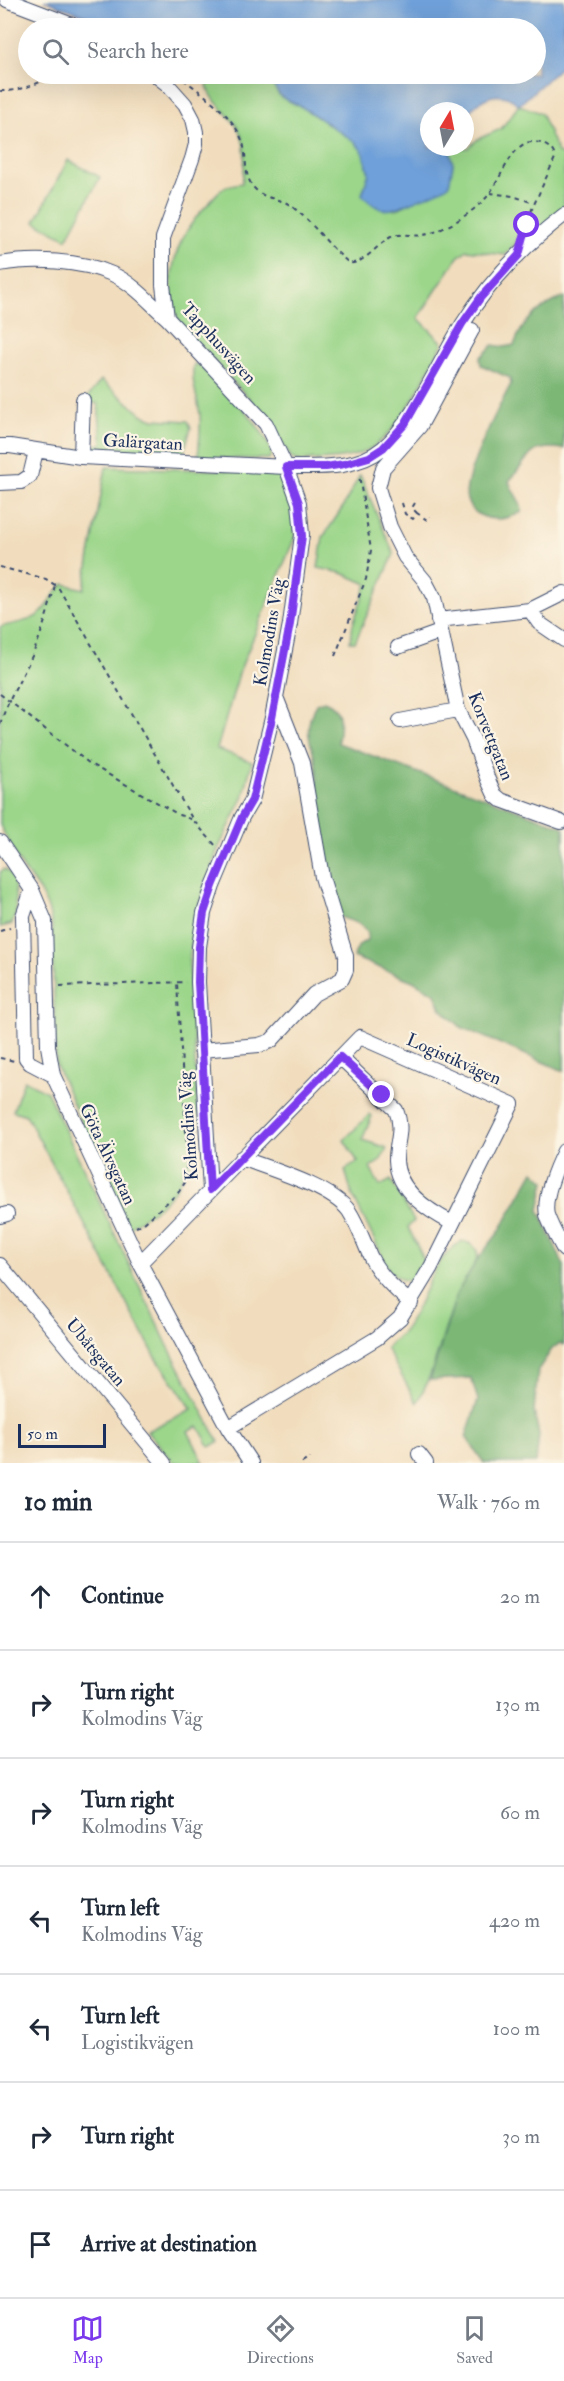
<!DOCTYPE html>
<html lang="en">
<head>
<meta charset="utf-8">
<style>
	body { margin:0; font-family:"IM FELL Double Pica",serif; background:#f2f2f3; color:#1f2937 }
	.compass { position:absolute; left:420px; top:102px; width:54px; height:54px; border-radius:50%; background:#fff; box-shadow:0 6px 24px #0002; rotate:10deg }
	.scale { position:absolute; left:18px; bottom:15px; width:88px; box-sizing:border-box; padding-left:6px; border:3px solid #1b2f5e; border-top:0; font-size:16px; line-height:21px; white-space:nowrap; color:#1b2f5e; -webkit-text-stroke:4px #fcf5e5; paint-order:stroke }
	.stop { position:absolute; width:18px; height:18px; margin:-14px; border:4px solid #7c3aed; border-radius:50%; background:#fff }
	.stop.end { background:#7c3aed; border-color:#fff; box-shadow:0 2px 6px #0008 }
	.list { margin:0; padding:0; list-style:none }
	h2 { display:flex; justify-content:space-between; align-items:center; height:78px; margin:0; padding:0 24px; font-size:26px }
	h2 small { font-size:20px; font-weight:400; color:#747a83 }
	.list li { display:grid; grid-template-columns:39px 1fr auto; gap:18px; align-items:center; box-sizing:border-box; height:108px; padding:0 24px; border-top:2px solid #e0e1e3 }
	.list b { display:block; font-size:22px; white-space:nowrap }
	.list p { margin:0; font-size:20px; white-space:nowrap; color:#747a83 }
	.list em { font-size:20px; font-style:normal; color:#747a83 }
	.icon { flex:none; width:33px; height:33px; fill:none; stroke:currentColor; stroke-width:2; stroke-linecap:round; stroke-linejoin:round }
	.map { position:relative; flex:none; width:564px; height:1463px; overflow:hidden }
	.search { position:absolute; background:#fff; box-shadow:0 6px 24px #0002; left:18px; right:18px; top:18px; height:66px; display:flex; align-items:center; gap:15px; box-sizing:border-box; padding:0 21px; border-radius:33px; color:#747a83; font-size:22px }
	.sheet { height:834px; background:#fff }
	nav { display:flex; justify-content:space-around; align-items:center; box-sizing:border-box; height:84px; border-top:2px solid #e0e1e3; background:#fff; font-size:16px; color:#747a83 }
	nav a { display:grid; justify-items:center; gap:3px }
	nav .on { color:#7c3aed }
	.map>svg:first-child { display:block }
	.green { fill:#9bd68a; stroke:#5b8274; stroke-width:1.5 }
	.forest { fill:#7cb776; stroke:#4c736a; stroke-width:1.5 }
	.water { fill:#6fa0d9; stroke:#45689c; stroke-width:1.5 }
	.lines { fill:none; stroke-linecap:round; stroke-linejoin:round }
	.minor-casing { stroke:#3b496c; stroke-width:16 }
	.path { stroke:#3b496c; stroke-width:2; stroke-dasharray:4.5 4.5; stroke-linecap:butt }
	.minor { stroke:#fff; stroke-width:14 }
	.route { stroke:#7c3aed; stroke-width:8 }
	.labels { text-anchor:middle; stroke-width:4.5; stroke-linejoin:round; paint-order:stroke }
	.street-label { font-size:18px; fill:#1b2f5e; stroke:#fcf5e5 }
</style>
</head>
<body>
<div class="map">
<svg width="564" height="1463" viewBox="0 0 564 1463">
	<rect width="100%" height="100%" fill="#fcf5e5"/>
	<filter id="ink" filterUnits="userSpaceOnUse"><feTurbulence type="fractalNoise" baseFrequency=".0167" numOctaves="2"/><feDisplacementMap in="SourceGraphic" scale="12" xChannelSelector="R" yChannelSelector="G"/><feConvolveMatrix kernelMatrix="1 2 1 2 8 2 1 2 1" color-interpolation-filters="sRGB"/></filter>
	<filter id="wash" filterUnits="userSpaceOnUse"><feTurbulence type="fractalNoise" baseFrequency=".008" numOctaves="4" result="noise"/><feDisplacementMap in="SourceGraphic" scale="24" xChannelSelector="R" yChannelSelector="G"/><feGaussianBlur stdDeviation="1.35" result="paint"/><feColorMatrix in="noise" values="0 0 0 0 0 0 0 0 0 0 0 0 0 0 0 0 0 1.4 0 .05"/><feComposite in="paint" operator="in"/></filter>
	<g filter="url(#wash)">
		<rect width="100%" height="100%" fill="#f1ddbd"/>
		<path class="green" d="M 213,74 L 265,74 L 281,97 L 302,107 L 343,134 L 355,142 L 363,152 L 369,173 L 362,195 L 395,210 L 412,202 L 453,164 L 449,147 L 468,148 L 478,139 L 501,129 L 519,105 L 541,113 L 558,153 L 564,156 L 564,209 L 537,232 L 525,227 L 521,237 L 505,255 L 467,250 L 458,257 L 418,318 L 443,343 C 423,378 400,438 361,453 C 344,460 320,459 301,461 L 292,459 L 263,413 L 180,325 C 161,281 175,238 207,205 C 212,199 218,191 224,188 C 228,185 237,184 242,183 C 245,163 248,141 235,124 C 224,109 214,104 207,86 Z
			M 68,160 L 100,177 L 67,239 L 35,222 Z
			M 194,364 L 201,366 C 224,389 263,423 272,454 L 269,459 L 198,458 C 199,443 201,429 200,415 C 198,398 190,379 194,364 Z
			M 101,380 L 143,415 L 154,419 L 188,421 L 191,428 L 182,457 L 89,452 L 88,446 L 102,444 L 98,404 L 88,402 L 88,397 Z
			M 106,467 L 282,472 C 290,494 296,513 295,537 L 240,670 L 217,749 L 252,762 L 243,798 L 217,851 L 196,916 L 189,960 L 200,1145 L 174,1191 L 159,1207 L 128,1228 L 56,1065 L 52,925 L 48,908 L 40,892 L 17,859 L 0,825 L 0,627 C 14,623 34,622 44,610 C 53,599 52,594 64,584 L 84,589 Z
			M 360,475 L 394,554 L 355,642 L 350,642 L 353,624 L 367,584 L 342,573 L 318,568 L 323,537 L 341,510 Z
			M 5,869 L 14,877 L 16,913 L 12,924 L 0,927 L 0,872 Z
			M 24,1080 L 47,1092 L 168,1346 L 219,1442 L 210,1447 L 198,1426 L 188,1431 L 204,1463 L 174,1463 L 147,1431 L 192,1409 L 155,1356 L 26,1115 L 13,1111 Z
			M 370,1114 L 372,1116 L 362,1140 L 387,1148 L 380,1161 L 370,1168 L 380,1186 L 391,1180 L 414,1221 L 408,1227 L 425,1262 L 410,1281 L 403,1280 L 390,1272 L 352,1194 L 345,1170 L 358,1162 L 344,1140 Z
			M 462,1241 C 471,1243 480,1248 477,1259 C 475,1272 461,1283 457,1295 C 443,1331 436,1369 417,1403 L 386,1348 C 394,1340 404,1333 409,1323 C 427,1294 431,1260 462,1241 Z"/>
		<path class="forest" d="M 564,297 L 564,449 C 526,444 531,458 509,481 C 512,493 522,501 522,512 C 510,518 495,522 482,516 C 474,512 469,508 467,500 C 460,479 500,405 511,384 L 510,378 L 481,365 L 480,358 L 493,345 L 504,347 L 514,345 C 524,318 539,308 564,297 Z
			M 324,701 C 345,709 339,724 338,743 L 564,827 L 564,1071 L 461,1027 L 441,1009 L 436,994 L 413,981 L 353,957 L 359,945 L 367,940 L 368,933 L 360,924 L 340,917 C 333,892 324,866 318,841 C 314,819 318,798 317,776 C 316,744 299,737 316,704 Z
			M 534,1171 L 545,1181 L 539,1210 L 564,1266 L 564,1345 L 560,1343 L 552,1349 L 538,1370 L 534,1411 L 539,1435 L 536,1463 L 484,1463 L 466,1437 L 478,1400 L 471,1378 L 430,1380 L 457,1293 L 477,1260 L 499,1232 Z"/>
		<path class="water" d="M 44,0 L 564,0 L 564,64 L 519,105 C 499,86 479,98 465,117 L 465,111 L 429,111 L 429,147 L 449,147 L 453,164 L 449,185 C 437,193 426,196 414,201 C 389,211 383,216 362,195 L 369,173 L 363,152 L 355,142 L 343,134 L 302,107 L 281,97 L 265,74 L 536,74 L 536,28 L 118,28 Z"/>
	</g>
	<g filter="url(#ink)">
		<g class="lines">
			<defs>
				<path id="minor" d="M 7,0 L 80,28
					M 0,264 C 33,258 80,260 112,274 C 133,283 150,303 167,318
					M 472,330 L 420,426 L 383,468 L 378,488 L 390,527 L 405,557 L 425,581 L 434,598 L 458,710 L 473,739 L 488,780 L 495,795 L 501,800 L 561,822
					M 0,446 L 10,446 L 81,457 L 286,467 L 266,424 L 167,318 L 163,285 L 163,238 L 192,159 L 196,144 L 196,132 L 193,119 L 185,104 L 168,85 L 154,74
					M 81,457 L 83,400
					M 0,483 L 21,482 L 30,476 L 36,451
					M 530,610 L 539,623 L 564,640
					M 438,620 L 530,610 L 564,593
					M 398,647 L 440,632
					M 400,721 L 458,710
					M 0,842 L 32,890 L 45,921 L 48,1046 L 53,1075 L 140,1263 L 228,1428 L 251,1463
					M 32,890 L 23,916 L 26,1058 L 30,1063 L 53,1075
					M 201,1050 L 259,1045 L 271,1041 L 314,994 L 342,979 L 346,970 L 346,956 L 322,877 L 302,763 L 276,697
					M 340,1057 L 396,1110 C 404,1131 396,1140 396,1160 C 397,1191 429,1211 452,1223
					M 564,1151 C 556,1167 543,1198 547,1215 C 551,1227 558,1239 564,1250
					M 241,1158 C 270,1169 332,1187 349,1211 C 358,1225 364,1243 371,1258 C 380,1276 395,1290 411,1303
					M 210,1190 L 198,982 L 199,947 L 204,913 L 213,886 L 242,817 L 252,800 L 272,718 L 290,624 L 302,535 L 299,503 L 286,467 C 318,467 357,470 383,448 C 413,423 440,360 462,325 C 488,283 525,245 564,215
					M 0,1216 L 7,1214
					M 140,1263 L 360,1037 L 512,1104 L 431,1267 L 400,1318 L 377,1338 L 228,1428
					M 0,1265 L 164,1463
					M 419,1454 L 426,1463"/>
			</defs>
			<use href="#minor" class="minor-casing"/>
			<path class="path" d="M 176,74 C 199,91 234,114 243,143 C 248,160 242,176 256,190 C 266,200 280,198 290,205 C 312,221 328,246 349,263 C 364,265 378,243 391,237 C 401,232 412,237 423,235 C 443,232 472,213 486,198 C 498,185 510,149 526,143 C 537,139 554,146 555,158 L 532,209 L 526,230
				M 0,91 C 18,92 41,83 56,74
				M 490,193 L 513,196 L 534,203
				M 402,503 L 405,514 L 413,519 L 417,513 L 427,520 L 430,516
				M 415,503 L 412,508 L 417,513
				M 0,567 L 46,579 L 58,587 L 193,820 L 216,846
				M 335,656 L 366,579 L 371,550 L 359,475
				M 0,694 L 90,764 L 179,815 L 193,820
				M 0,724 C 8,700 21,679 32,656 C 42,633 49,609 55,585
				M 0,931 L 10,928
				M 60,986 L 186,982
				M 0,1058 L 15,1061
				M 136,1227 L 144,1223 L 178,1193 L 186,1181 L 187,1149 L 177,983
				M 302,1463 L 310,1458"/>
			<use href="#minor" class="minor"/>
		</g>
	</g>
	<g class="lines" filter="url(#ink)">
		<path class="route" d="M 382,1095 L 340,1057 L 210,1190 L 198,982 L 199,947 L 204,913 L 213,886 L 242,817 L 252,800 L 272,718 L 290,624 L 302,536 L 299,503 L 286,467 L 326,467 L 344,464 L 369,457 L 383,448 L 405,424 L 462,324 L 481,297 L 519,255 L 527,225"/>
	</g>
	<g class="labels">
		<g class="street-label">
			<text transform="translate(219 343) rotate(48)" y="6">Tapphusvägen</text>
			<text transform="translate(143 442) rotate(3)" y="6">Galärgatan</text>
			<text transform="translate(269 632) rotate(-80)" y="6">Kolmodins Väg</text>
			<text transform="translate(491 736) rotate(68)" y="6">Korvettgatan</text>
			<text transform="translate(454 1059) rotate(24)" y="6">Logistikvägen</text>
			<text transform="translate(188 1126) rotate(-94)" y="6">Kolmodins Väg</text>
			<text transform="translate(108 1154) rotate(65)" y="6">Göta Älvsgatan</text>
			<text transform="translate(96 1352) rotate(50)" y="6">Ubåtsgatan</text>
		</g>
	</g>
</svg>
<svg class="compass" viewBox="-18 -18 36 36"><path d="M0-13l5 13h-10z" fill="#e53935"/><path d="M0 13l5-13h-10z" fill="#747a83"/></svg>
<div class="scale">50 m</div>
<div class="stop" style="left:527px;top:225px"></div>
<div class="stop end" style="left:382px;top:1095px"></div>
<div class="search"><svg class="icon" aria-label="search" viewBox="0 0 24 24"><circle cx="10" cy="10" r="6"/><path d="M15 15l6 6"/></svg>Search here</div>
</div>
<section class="sheet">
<h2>10 min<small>Walk · 760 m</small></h2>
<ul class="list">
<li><svg class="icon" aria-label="ahead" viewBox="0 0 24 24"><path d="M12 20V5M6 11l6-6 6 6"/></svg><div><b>Continue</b></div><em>20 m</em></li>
<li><svg class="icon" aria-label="right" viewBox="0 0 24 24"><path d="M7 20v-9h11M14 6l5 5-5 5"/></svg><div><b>Turn right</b><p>Kolmodins Väg</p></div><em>130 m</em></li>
<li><svg class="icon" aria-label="right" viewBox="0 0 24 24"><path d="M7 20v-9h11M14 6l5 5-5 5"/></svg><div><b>Turn right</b><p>Kolmodins Väg</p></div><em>60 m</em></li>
<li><svg class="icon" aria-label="left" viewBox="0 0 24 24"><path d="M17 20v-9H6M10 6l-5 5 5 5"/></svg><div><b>Turn left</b><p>Kolmodins Väg</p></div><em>420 m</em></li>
<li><svg class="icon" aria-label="left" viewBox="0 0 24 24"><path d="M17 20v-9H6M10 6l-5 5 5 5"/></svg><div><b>Turn left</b><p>Logistikvägen</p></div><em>100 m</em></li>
<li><svg class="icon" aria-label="right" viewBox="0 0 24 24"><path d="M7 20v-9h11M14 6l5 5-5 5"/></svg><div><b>Turn right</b></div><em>30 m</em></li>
<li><svg class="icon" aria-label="arrive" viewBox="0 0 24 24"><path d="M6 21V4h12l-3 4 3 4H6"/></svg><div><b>Arrive at destination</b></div></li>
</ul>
</section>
<nav>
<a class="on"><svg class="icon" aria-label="map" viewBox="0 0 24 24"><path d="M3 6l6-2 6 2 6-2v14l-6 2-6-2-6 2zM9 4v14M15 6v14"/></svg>Map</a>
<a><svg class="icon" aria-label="directions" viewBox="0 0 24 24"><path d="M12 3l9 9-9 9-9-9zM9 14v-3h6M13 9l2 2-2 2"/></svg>Directions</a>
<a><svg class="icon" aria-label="saved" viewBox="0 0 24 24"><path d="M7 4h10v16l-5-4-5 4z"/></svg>Saved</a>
</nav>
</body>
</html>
